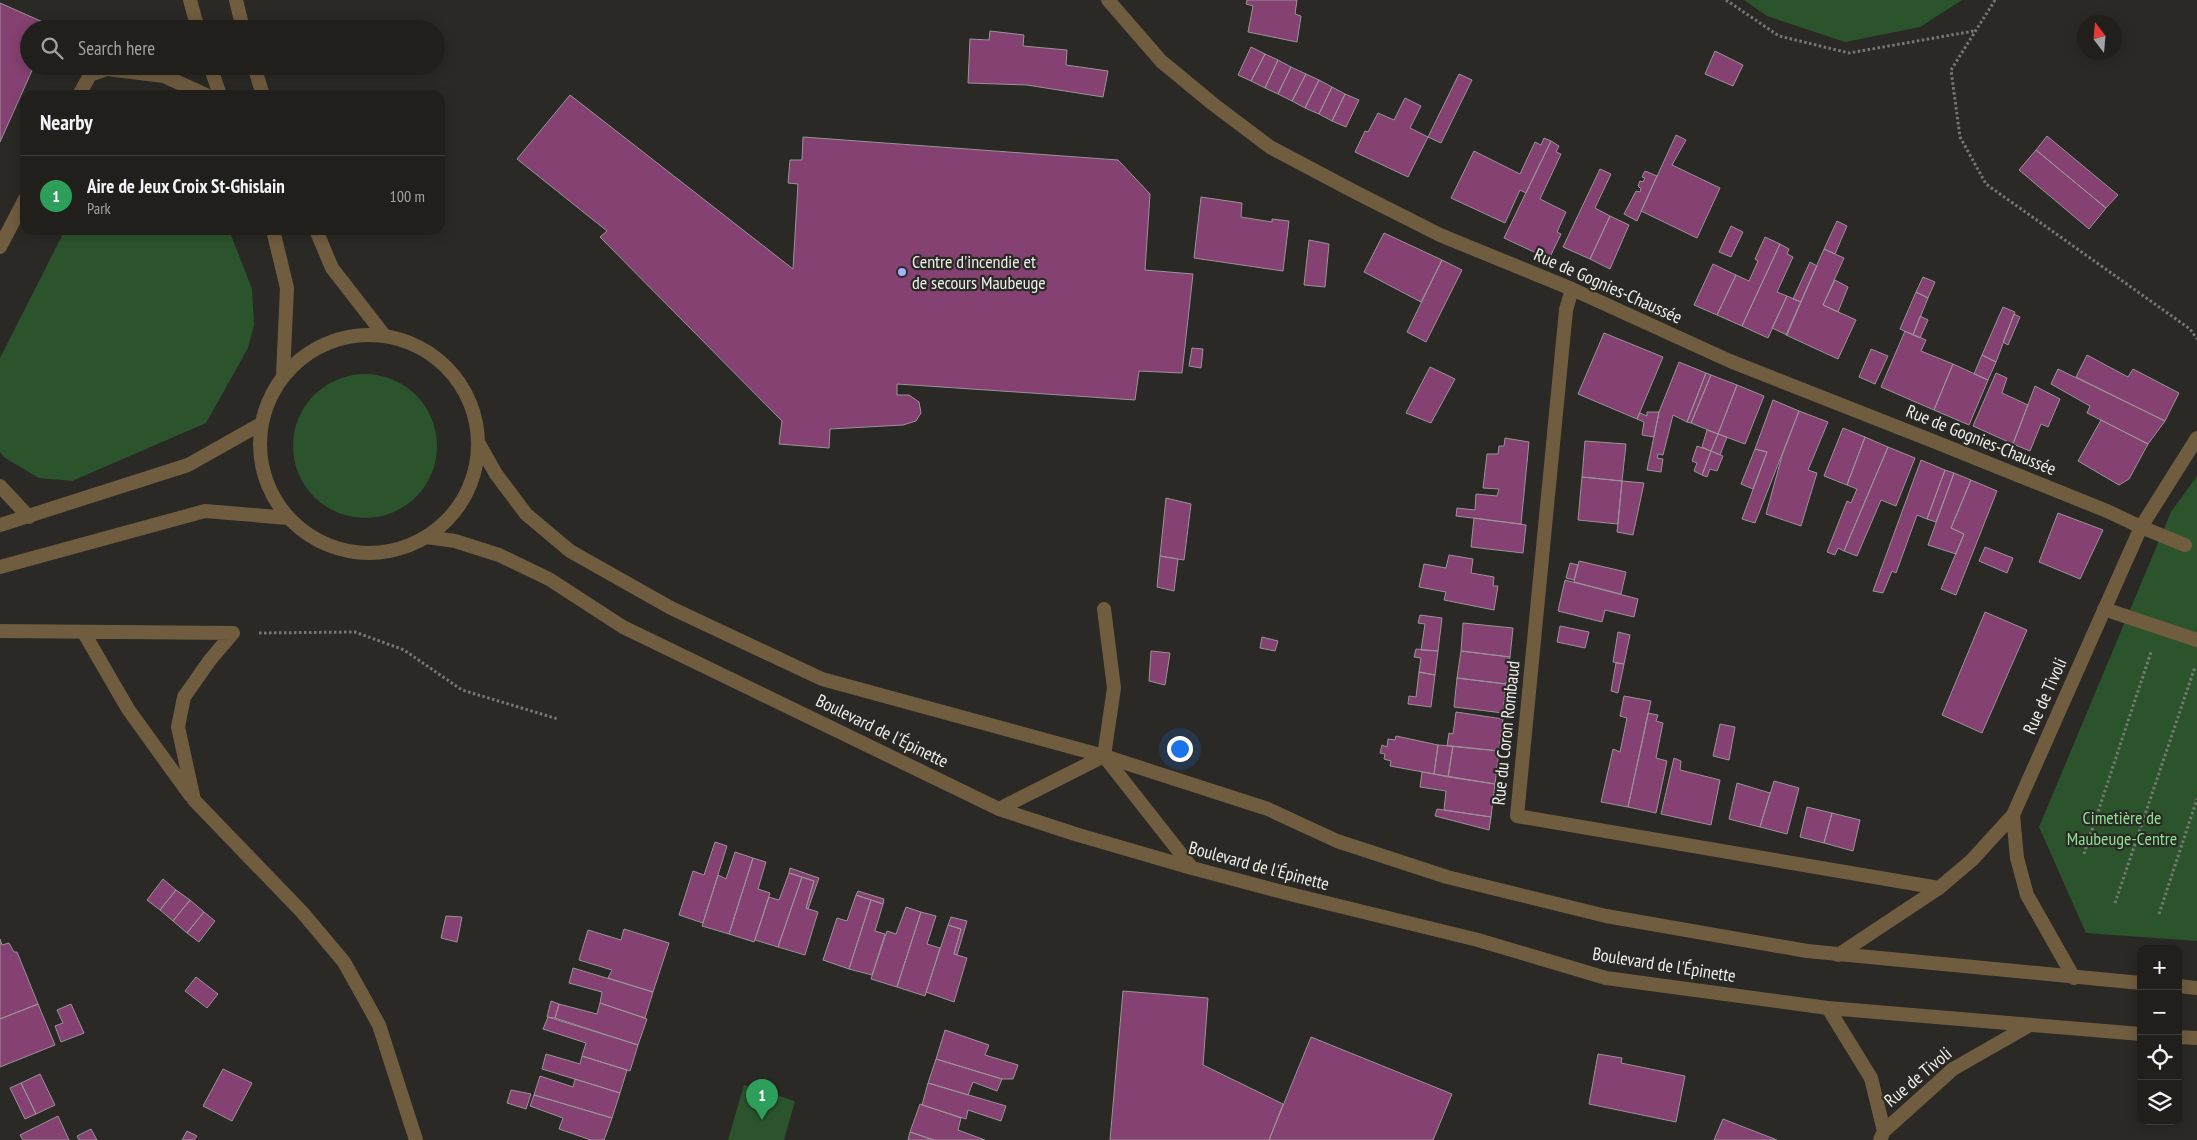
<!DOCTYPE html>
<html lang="en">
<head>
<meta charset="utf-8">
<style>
	body { margin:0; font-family:"PT Sans Narrow",sans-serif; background:#2d2c29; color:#f1f3f6 }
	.controls { position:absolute; right:15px; bottom:15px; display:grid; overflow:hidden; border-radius:10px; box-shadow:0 2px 12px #0003 }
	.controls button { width:45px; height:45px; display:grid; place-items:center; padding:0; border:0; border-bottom:1px solid #3d3d3b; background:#201f1c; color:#f1f3f6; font:25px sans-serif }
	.compass { position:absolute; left:2077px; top:15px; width:45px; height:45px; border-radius:50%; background:#201f1c; box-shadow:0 2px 12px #0003; rotate:344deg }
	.you { position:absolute; left:1179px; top:748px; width:18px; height:18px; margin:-12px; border:4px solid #fff; border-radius:50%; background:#1a73e8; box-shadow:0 0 0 8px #1a73e833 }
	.badge { display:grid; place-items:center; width:32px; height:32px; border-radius:50%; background:#bca0f2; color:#fff; font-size:16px; font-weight:700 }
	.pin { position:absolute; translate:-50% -41px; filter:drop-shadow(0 1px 2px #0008) }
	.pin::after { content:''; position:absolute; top:26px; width:18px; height:15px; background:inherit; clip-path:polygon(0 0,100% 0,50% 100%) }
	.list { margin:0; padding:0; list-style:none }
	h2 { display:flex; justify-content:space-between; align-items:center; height:65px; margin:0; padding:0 20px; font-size:21px }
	h2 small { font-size:16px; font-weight:400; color:#a2a2a3 }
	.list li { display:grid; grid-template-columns:32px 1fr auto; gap:15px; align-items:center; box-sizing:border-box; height:80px; padding:0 20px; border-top:1px solid #3d3d3b }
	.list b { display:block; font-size:19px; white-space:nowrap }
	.list p { margin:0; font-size:16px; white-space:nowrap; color:#a2a2a3 }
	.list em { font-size:16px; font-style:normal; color:#a2a2a3 }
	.icon { flex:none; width:28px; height:28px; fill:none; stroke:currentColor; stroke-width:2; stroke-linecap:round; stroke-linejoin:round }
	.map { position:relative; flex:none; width:2197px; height:1140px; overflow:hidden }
	.search { position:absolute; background:#201f1c; box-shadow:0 2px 12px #0003; left:20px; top:20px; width:425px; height:55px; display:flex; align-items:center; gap:12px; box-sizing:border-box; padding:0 18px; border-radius:28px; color:#a2a2a3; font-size:19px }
	.panel { position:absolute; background:#201f1c; box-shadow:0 2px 12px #0003; left:20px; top:90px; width:425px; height:145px; border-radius:15px }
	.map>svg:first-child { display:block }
	.green { fill:#2b542d }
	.building { fill:#844171; stroke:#999497 }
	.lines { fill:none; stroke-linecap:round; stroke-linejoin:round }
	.path { stroke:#777773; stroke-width:3; stroke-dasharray:2.5 2.5; stroke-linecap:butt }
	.service { stroke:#705c3f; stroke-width:14 }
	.minor { stroke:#705c3f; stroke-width:14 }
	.tertiary { stroke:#705c3f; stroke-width:14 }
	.poi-dot { fill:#a0b3fd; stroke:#2a2925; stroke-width:2 }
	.labels { text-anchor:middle; stroke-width:4.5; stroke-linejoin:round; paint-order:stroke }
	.poi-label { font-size:18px; fill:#eeeeeb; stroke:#2a2925; text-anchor:start }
	.street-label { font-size:18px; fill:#eeeeeb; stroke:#2a2925 }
	.park-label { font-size:18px; fill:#8ce290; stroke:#2a2925 }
</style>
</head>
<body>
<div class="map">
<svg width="2197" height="1140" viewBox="0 0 2197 1140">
	<rect width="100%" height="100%" fill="#2a2925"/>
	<path class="green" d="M 1744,0 L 1962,0 L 1920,27 L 1845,42 L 1767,16 Z
		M 65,230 L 229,230 L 252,289 L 254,325 L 248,348 L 206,423 L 72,481 L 39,478 L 5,458 L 0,452 L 0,358 Z
		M293 446a72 72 0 1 1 144 0a72 72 0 1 1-144 0Z
		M 2197,476 L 2197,941 L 2086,933 L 2039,827 L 2171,512 Z
		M 744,1085 L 795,1101 L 784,1140 L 728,1140 Z"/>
	<path class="building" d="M 1247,0 L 1297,0 L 1295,14 L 1301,16 L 1297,42 L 1248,32 L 1253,6 L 1246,4 Z
		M 0,3 L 52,26 L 51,29 L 29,29 L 29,66 L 34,66 L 0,142 Z
		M 990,31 L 1024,35 L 1023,46 L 1067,50 L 1066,65 L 1108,71 L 1103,97 L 1027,85 L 968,83 L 970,39 L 989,40 Z
		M 1251,47 L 1265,54 L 1251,81 L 1238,75 Z
		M 1715,51 L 1743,65 L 1733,86 L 1705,74 Z
		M 1265,54 L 1278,60 L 1265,88 L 1251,81 Z
		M 1278,60 L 1291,67 L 1278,94 L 1265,88 Z
		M 1291,67 L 1306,74 L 1292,101 L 1278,94 Z
		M 1306,74 L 1319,80 L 1305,108 L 1292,101 Z
		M 1459,74 L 1472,80 L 1441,143 L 1428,137 Z
		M 1319,80 L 1332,87 L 1319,114 L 1305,108 Z
		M 1332,87 L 1345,94 L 1332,121 L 1319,114 Z
		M 1345,94 L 1359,100 L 1346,127 L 1332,121 Z
		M 570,95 L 793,269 L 798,184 L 788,183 L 790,160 L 802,160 L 803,137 L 1118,160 L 1150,194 L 1145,270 L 1193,274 L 1182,373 L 1139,371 L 1135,400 L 897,384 L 897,395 L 909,395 L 919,402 L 921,413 L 916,421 L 903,425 L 830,429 L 829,448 L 779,444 L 782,421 L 600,237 L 607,231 L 517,159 Z
		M 1405,98 L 1421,106 L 1410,128 L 1428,137 L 1408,177 L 1355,152 L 1365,131 L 1368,132 L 1378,113 L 1394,120 Z
		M 1676,135 L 1686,140 L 1672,165 L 1720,188 L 1697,238 L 1641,211 Z
		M 2047,136 L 2118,195 L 2106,208 L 2036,150 Z
		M 1544,138 L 1551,141 L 1526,193 L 1520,190 L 1505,223 L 1451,198 L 1474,151 L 1520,174 L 1535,142 L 1541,145 Z
		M 1551,141 L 1559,146 L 1556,152 L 1561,154 L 1540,199 L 1566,212 L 1557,232 L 1561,234 L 1549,259 L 1504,238 Z
		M 2036,150 L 2106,208 L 2089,229 L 2019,170 Z
		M 1600,169 L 1611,174 L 1595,208 L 1610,216 L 1590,259 L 1563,247 Z
		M 1645,171 L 1657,176 L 1637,221 L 1624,214 L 1636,191 L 1640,192 L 1641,189 L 1638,186 L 1640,181 L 1643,182 L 1645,178 L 1642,177 Z
		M 1201,197 L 1242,203 L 1241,217 L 1272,222 L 1272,219 L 1289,221 L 1283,271 L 1194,258 Z
		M 1610,216 L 1629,225 L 1610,269 L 1590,259 Z
		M 1837,221 L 1847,226 L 1835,254 L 1824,249 Z
		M 1731,226 L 1743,232 L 1731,257 L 1719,252 Z
		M 1384,233 L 1442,260 L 1421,302 L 1364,272 Z
		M 1765,237 L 1780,244 L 1742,326 L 1717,315 L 1736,275 L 1749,281 L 1758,261 L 1755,259 Z
		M 1309,240 L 1329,244 L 1325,287 L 1304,285 Z
		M 1780,244 L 1789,249 L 1787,254 L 1793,257 L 1777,292 L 1787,296 L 1768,338 L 1742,326 Z
		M 1824,249 L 1844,258 L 1823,305 L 1856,320 L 1838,359 L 1786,335 Z
		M 1442,260 L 1462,270 L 1426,342 L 1407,332 Z
		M 1810,262 L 1817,266 L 1801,302 L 1793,299 Z
		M 1713,264 L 1736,275 L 1717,315 L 1694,305 Z
		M 1923,277 L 1935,282 L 1928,298 L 1916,292 Z
		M 1835,280 L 1848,287 L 1838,312 L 1823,305 Z
		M 1916,292 L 1928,298 L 1913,335 L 1900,329 Z
		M 1787,296 L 1801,302 L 1787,335 L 1772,328 Z
		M 2003,307 L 2015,312 L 1996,362 L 1982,355 Z
		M 2014,314 L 2020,317 L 2008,345 L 2003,342 Z
		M 1920,316 L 1928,320 L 1920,338 L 1913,335 Z
		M 1905,331 L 1926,340 L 1921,351 L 1953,364 L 1934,410 L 1881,387 Z
		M 1604,333 L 1663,357 L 1637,419 L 1578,394 Z
		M 1192,348 L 1203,349 L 1201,368 L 1189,366 Z
		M 1871,349 L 1888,356 L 1875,384 L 1859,377 Z
		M 1982,355 L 1996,362 L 1988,380 L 1974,374 Z
		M 2087,355 L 2128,377 L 2133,369 L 2179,393 L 2165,421 L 2076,377 Z
		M 1679,362 L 1706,373 L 1687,422 L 1673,415 L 1663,455 L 1658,454 L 1657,458 L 1663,459 L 1661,472 L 1647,470 L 1659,412 Z
		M 1953,364 L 1988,380 L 1969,425 L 1934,410 Z
		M 1430,367 L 1455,379 L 1431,423 L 1406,413 Z
		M 2058,369 L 2091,385 L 2165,421 L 2148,444 L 2087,413 L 2090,406 L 2051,384 Z
		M 1706,373 L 1711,375 L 1691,423 L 1687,422 Z
		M 1996,373 L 2007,378 L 2002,393 L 2028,405 L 2013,444 L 1973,426 Z
		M 1711,375 L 1737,385 L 1718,434 L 1691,423 Z
		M 1737,385 L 1764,396 L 1745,444 L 1718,434 Z
		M 2035,386 L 2060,399 L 2048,427 L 2041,424 L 2030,451 L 2013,444 Z
		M 1773,400 L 1799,411 L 1755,523 L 1742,519 L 1767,452 L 1755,449 Z
		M 1799,411 L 1828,422 L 1808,470 L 1817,473 L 1801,526 L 1766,514 L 1782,456 Z
		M 1647,412 L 1659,412 L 1654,437 L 1642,435 L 1644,422 L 1637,419 L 1640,413 L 1647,416 Z
		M 2101,420 L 2148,444 L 2129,479 L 2119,485 L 2078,461 Z
		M 1843,428 L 1865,437 L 1847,485 L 1824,476 Z
		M 1707,430 L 1718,434 L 1711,451 L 1702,447 Z
		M 1718,434 L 1727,437 L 1720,455 L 1711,451 Z
		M 1865,437 L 1888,447 L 1844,551 L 1838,548 L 1835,555 L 1827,552 L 1847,501 L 1851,503 L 1857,489 L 1847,485 Z
		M 1505,438 L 1529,442 L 1521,524 L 1456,516 L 1457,508 L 1475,510 L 1476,494 L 1497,496 L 1499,489 L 1483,488 L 1487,454 L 1498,454 L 1499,446 L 1504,446 Z
		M 1585,441 L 1626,444 L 1622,481 L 1582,477 Z
		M 1697,446 L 1711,451 L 1702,475 L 1694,471 L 1697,463 L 1692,461 Z
		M 1888,447 L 1915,458 L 1896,506 L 1881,500 L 1857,556 L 1844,551 Z
		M 1755,449 L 1767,452 L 1753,489 L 1741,484 Z
		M 1711,451 L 1723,456 L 1717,471 L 1710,469 L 1707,477 L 1702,475 Z
		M 1921,460 L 1945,470 L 1927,519 L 1917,515 L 1896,573 L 1892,571 L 1883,593 L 1873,591 Z
		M 1945,470 L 1954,473 L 1936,522 L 1927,519 Z
		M 1954,473 L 1971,480 L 1951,528 L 1964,534 L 1956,554 L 1928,545 Z
		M 1582,477 L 1622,481 L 1618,524 L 1578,520 Z
		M 1971,480 L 1997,491 L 1956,595 L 1941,589 L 1964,534 L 1951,528 Z
		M 1622,481 L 1644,483 L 1633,535 L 1617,532 Z
		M 1166,498 L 1191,504 L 1184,560 L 1160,556 Z
		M 2058,513 L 2103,530 L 2080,579 L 2039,562 Z
		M 1474,518 L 1526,525 L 1523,553 L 1471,547 Z
		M 1985,547 L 2013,558 L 2007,573 L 1979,561 Z
		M 1449,555 L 1473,559 L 1471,573 L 1494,577 L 1493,586 L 1498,586 L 1494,610 L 1444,600 L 1446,592 L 1419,587 L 1424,564 L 1446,568 Z
		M 1160,556 L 1178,559 L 1174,591 L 1157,587 Z
		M 1579,561 L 1626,572 L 1621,594 L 1574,582 Z
		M 1570,563 L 1578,565 L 1574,580 L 1566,578 Z
		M 1565,580 L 1638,599 L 1634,617 L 1605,610 L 1602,622 L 1558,611 Z
		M 1985,612 L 2027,630 L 1982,733 L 1942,715 Z
		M 1420,615 L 1442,618 L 1438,651 L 1421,650 L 1425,624 L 1418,623 Z
		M 1463,623 L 1513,628 L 1510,657 L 1461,651 Z
		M 1560,626 L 1589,632 L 1585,648 L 1557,642 Z
		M 1618,632 L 1630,635 L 1624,664 L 1613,662 Z
		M 1262,637 L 1278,641 L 1275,651 L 1260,648 Z
		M 1416,649 L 1438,651 L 1435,675 L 1419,672 L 1421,658 L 1414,657 Z
		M 1151,651 L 1170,653 L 1165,685 L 1149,681 Z
		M 1461,651 L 1510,657 L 1506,684 L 1457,678 Z
		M 1616,663 L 1624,664 L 1618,693 L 1611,691 Z
		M 1419,672 L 1435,675 L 1431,707 L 1408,704 L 1409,696 L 1416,697 Z
		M 1457,678 L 1506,684 L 1503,713 L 1454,707 Z
		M 1624,696 L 1651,701 L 1628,807 L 1601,802 L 1613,749 L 1620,752 L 1627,718 L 1620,716 Z
		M 1456,712 L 1503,719 L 1499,751 L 1447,746 L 1449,733 L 1453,734 Z
		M 1648,713 L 1658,715 L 1656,721 L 1663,723 L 1656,758 L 1667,761 L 1656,813 L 1628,807 Z
		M 1720,724 L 1735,727 L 1729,760 L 1713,756 Z
		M 1396,736 L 1438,745 L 1434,774 L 1390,766 L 1391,761 L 1384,759 L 1385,754 L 1380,753 L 1382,745 L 1387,747 L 1388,739 L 1395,740 Z
		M 1438,745 L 1453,746 L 1448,777 L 1434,774 Z
		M 1453,746 L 1499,751 L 1495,784 L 1448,777 Z
		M 1674,758 L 1681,761 L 1680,770 L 1720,780 L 1711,825 L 1661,814 Z
		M 1422,772 L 1495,784 L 1491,817 L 1444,810 L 1446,791 L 1420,787 Z
		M 1774,781 L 1799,788 L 1787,834 L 1760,827 Z
		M 1737,783 L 1770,793 L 1760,827 L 1729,819 Z
		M 1807,807 L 1832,813 L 1824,843 L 1800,837 Z
		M 1437,809 L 1491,817 L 1489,830 L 1435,816 Z
		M 1832,813 L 1860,820 L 1853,851 L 1824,843 Z
		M 715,842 L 727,846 L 703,923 L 679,915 L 693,871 L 704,875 Z
		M 735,852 L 753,858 L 729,934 L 702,926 L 718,875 L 726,879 Z
		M 753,858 L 766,862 L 758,889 L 770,893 L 754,942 L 729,934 Z
		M 790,868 L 819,878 L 808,909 L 806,908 L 814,881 L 789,873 Z
		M 789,873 L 802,877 L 778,947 L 755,940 L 769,897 L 779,900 Z
		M 802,877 L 814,881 L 806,908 L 818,912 L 805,955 L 778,947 Z
		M 163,879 L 176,890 L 160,910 L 147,900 Z
		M 176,890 L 190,900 L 173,921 L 160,910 Z
		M 858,891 L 884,899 L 883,904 L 856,895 Z
		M 856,895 L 871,900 L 849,969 L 823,960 L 837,918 L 847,921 Z
		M 190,900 L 204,912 L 187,933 L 173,921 Z
		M 871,900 L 883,904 L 875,931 L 885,934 L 872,975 L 849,969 Z
		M 906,907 L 921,912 L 897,987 L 871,979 L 887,931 L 896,934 Z
		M 204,912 L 215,921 L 199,942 L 187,933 Z
		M 921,912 L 936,916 L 927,944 L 940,948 L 925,996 L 897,987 Z
		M 446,916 L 462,917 L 457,942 L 441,938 Z
		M 951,917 L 967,921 L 957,955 L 954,954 L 961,929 L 948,925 Z
		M 948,925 L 961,929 L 954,954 L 967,958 L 954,1002 L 926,992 Z
		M 624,929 L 669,943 L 653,992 L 608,978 L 612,970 L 579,960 L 588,930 L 621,940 Z
		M 0,939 L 2,945 L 9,943 L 14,952 L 17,952 L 38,1004 L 0,1019 Z
		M 573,968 L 653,992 L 645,1018 L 600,1003 L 602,992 L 569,983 Z
		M 196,977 L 218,994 L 207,1008 L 185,991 Z
		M 1123,991 L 1208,998 L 1203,1065 L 1283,1104 L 1269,1140 L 1110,1140 Z
		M 551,1001 L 559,1004 L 555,1018 L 547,1017 Z
		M 600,1003 L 647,1019 L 638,1045 L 555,1018 L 559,1004 L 597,1014 Z
		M 38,1004 L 55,1045 L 0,1067 L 0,1019 Z
		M 71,1004 L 84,1033 L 61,1042 L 55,1026 L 63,1023 L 57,1010 Z
		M 548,1017 L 638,1045 L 630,1071 L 582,1056 L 586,1043 L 543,1029 Z
		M 945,1030 L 989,1045 L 985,1055 L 1018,1065 L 1013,1079 L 1002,1079 L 936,1059 Z
		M 1311,1037 L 1452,1094 L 1433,1140 L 1269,1140 Z
		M 546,1054 L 580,1064 L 582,1056 L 627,1070 L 620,1093 L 542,1069 Z
		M 1598,1054 L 1622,1058 L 1621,1063 L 1685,1076 L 1676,1122 L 1589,1104 Z
		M 936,1059 L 1002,1079 L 997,1091 L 973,1082 L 968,1095 L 928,1083 Z
		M 223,1069 L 252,1083 L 232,1121 L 203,1106 Z
		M 40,1074 L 55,1105 L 36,1114 L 21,1083 Z
		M 540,1076 L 573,1087 L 575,1079 L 620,1093 L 612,1118 L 534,1095 Z
		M 21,1083 L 36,1114 L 25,1119 L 10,1088 Z
		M 928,1083 L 1006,1106 L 1001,1121 L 968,1110 L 966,1119 L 922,1105 Z
		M 511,1090 L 531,1094 L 526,1109 L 507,1103 Z
		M 534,1095 L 612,1118 L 604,1140 L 591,1140 L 559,1129 L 563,1118 L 530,1106 Z
		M 920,1104 L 961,1118 L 958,1130 L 985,1140 L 934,1140 L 910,1132 Z
		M 58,1116 L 69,1140 L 23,1140 L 20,1135 Z
		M 1723,1119 L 1777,1140 L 1714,1140 Z
		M 91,1129 L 97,1140 L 79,1140 L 77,1136 Z
		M 187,1131 L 197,1136 L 194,1140 L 182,1140 Z
		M 910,1132 L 934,1140 L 908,1140 Z"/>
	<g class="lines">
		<path class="path" d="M 1726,0 L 1779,36 L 1849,53 L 1974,31
			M 1995,0 L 1951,70 L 1960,137 L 1986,184 L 2190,329 L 2197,339
			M 259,633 L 355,632 L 404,650 L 462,690 L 558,719
			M 2084,854 L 2151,652
			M 2115,903 L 2195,667
			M 2159,914 L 2197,799"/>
		<path class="service" d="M 79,95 L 90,75 L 107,69 L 164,76 L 206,95
			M 0,247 L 25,199
			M 0,486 L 29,517
			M 2141,527 L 2185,545
			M 1104,609 L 1114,688 L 1104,756 L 1192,868
			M 2104,609 L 2197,640
			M 999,809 L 1104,756"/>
		<path class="minor" d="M 190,0 L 198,29
			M 236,0 L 243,29
			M 1108,0 L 1161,61 L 1213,104 L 1270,147 L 1355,192 L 1440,235 L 1572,289 L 1730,361 L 1938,443 L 2107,511 L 2141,527
			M 210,66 L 220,95
			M 254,66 L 263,95
			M 273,230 L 287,288 L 283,375
			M 316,230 L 332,268 L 384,335
			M 1572,289 L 1566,310 L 1517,816 L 1939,888
			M 0,631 L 233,633
			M 84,633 L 128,709 L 190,795
			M 233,633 L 210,660 L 184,697 L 178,727 L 194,800 L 302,912 L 344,962 L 379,1025 L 416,1140
			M 1838,955 L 1939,888 L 1972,860 L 2013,815
			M 2074,978 L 2027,895 L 2017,858 L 2013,815 L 2141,527 L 2197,438
			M 1828,1008 L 1871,1078 L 1884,1131
			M 1880,1140 L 1884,1131 L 1953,1069 L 2030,1025"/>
		<path class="tertiary" d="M260 444a109 109 0 1 1 218 0a109 109 0 1 1-218 0Z
			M 479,444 L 496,474 L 526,514 L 570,551 L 671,608 L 822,679 L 1104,756 L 1268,809 L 1337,841 L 1447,877 L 1606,916 L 1807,951 L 2141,983
			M 0,525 L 188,465 L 261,424
			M 426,537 L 455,541 L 499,555 L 549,579 L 623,627 L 999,809 L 1075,834 L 1192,868 L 1290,894 L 1478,940 L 1606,978 L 1828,1008 L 2141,1034
			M 0,567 L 205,511 L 288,518
			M 2178,986 L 2197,988
			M 2178,1037 L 2197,1038"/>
	</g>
	<circle class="poi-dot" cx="902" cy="272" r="5"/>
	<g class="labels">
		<g class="poi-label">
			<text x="912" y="268">Centre d'incendie et<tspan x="912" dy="21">de secours Maubeuge</tspan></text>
		</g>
		<g class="street-label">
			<text transform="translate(1608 286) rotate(24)" y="6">Rue de Gognies-Chaussée</text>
			<text transform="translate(1981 440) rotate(22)" y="6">Rue de Gognies-Chaussée</text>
			<text transform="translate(2045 696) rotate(-66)" y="6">Rue de Tivoli</text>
			<text transform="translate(882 731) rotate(26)" y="6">Boulevard de l'Épinette</text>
			<text transform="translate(1506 733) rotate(-84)" y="6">Rue du Coron Rombaud</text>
			<text transform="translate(1259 866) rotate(15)" y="6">Boulevard de l'Épinette</text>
			<text transform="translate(1664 965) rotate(9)" y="6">Boulevard de l'Épinette</text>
			<text transform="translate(1918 1077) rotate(-40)" y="6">Rue de Tivoli</text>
		</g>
		<g class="park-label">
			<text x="2122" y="824">Cimetière de<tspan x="2122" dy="21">Maubeuge-Centre</tspan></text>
		</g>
	</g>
</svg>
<div class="controls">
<button>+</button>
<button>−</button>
<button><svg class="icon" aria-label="locate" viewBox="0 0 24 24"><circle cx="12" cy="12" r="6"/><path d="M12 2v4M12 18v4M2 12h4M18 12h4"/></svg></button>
<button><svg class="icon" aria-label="layers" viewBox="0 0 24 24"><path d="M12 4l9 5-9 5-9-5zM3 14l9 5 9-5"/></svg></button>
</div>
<svg class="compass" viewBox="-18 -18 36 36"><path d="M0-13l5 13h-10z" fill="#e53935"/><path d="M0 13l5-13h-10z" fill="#a2a2a3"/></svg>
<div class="you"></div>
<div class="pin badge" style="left:762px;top:1120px;background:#2e9e5b">1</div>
<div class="search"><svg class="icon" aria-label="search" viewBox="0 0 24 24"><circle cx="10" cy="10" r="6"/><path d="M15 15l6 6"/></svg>Search here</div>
<section class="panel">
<h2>Nearby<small></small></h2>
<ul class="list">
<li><span class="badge" style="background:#2e9e5b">1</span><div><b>Aire de Jeux Croix St-Ghislain</b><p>Park</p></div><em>100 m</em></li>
</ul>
</section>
</div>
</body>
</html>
